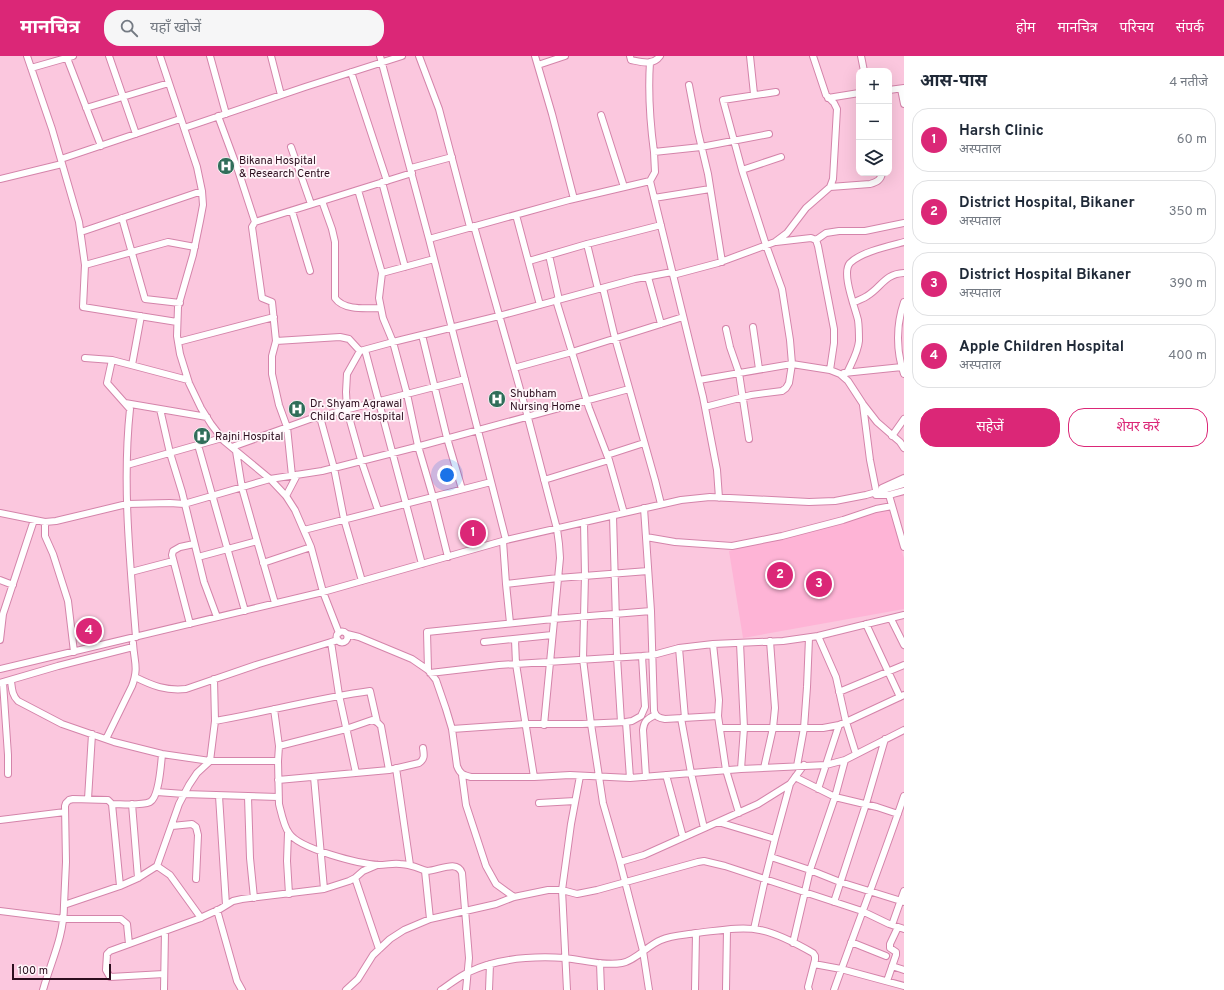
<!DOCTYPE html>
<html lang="hi">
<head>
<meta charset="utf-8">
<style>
	body { margin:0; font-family:Overpass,"Noto Sans Devanagari",sans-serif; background:#f6f6f7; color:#1f2937 }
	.controls { position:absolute; right:12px; top:12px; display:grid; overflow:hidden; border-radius:8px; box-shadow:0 4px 16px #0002 }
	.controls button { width:36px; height:36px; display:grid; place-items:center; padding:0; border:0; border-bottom:1px solid #e0e1e3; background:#fff; color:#1f2937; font:20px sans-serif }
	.scale { position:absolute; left:12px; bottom:10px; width:99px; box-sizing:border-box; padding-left:4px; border:2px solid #2c0e1e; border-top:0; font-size:11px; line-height:14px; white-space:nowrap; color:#2c0e1e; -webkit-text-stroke:3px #fff6fa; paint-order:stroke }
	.you { position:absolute; left:447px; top:419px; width:14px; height:14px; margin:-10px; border:3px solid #fff; border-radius:50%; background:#1a73e8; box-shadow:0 0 0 6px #1a73e833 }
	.badge { display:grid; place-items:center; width:26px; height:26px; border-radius:50%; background:#db2777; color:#fff; font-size:13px; font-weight:700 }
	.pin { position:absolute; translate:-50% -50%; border:2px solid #fff; box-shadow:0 1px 4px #0006 }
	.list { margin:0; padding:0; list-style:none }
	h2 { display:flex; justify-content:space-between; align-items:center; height:52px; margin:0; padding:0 16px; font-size:17px }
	h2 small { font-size:13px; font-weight:400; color:#747a83 }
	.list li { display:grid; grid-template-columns:26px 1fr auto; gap:12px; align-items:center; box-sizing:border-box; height:64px; margin:0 8px 8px; padding:0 8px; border:1px solid #e0e1e3; border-radius:16px }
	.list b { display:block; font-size:15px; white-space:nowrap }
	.list p { margin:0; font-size:13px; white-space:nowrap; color:#747a83 }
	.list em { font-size:13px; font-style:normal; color:#747a83 }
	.actions { display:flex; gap:8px; padding:12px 16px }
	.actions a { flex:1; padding:9px 0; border:1px solid #db2777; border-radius:16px; text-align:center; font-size:14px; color:#db2777 }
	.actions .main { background:#db2777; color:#fff }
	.icon { flex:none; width:22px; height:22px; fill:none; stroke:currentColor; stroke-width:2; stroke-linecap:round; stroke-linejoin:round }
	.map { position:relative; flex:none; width:904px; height:934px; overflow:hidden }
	header { display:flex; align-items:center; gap:24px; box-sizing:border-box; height:56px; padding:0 20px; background:#db2777; color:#fff }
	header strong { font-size:19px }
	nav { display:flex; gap:22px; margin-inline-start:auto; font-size:14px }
	.search { width:280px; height:36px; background:#f6f6f7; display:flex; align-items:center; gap:10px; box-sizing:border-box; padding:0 14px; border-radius:16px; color:#747a83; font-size:15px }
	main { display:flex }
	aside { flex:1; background:#fff }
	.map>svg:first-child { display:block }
	.built { fill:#feb4d6 }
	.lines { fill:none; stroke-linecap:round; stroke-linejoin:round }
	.minor-casing { stroke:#d484aa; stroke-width:8 }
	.minor { stroke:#fff; stroke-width:6 }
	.labels { text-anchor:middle; stroke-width:3.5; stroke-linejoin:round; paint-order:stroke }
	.poi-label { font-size:11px; fill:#2c0e1e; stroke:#fff6fa; text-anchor:start }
</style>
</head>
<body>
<header>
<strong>मानचित्र</strong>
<div class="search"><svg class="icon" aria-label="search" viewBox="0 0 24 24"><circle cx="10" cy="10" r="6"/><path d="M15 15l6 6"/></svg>यहाँ खोजें</div>
<nav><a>होम</a><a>मानचित्र</a><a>परिचय</a><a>संपर्क</a></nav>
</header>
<main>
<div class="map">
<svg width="904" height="934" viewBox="0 0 904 934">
	<rect width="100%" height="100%" fill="#fbc7de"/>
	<path class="built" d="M 889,454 L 904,502 L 904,553 L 743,582 L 729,495 Z"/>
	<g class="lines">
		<defs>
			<path id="minor" d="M 27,0 L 52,73 L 79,166 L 85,209
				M 109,0 L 136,78
				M 160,0 L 197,111 L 202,135 L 203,149 L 200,165 L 193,199 L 178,251 L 177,280 L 180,298 L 189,327 L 201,352 L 211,368 L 224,385 L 270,423 L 286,440 L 295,454 L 311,491 L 323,536 L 339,577
				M 210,0 L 226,58
				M 271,0 L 281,39
				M 380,0 L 429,183 L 506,484
				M 419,0 L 439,53 L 470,171
				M 535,0 L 552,58 L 574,143
				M 630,0 L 631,4 C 641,6 653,10 660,0
				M 750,0 L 754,38
				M 861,0 L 864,15
				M 67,2 L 101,90
				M 650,6 C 648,36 650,66 654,96
				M 538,9 L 565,0
				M 31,12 L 73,0
				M 351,16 L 387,125
				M 689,29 L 698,76 L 708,118 L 722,206
				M 901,33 L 904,48
				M 889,34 L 904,32
				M 828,42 L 859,37
				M 86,52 L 169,27
				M 601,59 L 624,131
				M 218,60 L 238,114 L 255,166 L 412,117
				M 184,72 L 305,31 L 402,0
				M 291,91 L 311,148
				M 61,103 L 180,63
				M 411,112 L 452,101
				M 742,114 L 781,101
				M 0,123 L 62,108
				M 650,125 L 655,116 L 654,96 L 701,91 L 769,78
				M 382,126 L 405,211
				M 830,131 L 870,128 C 877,126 881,124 882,117
				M 358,134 L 382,217
				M 654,142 L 710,133
				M 322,145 L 332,173 L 335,186 L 335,242 C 344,255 367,252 381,252
				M 292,155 L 310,215
				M 516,159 L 540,249
				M 122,162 L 145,243 L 180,247
				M 255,166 L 252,171 L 262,242 L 272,246 L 276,285 L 272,300 L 272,318 L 279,349 L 287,371 L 292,420
				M 474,170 L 527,358 L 557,473 L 559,488 L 560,502 L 544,669
				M 81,176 L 202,135
				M 429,183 L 569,144 L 650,125 L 703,341 L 717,414 L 719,442
				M 816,184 L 826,177 L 839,175 L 865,175 L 904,167
				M 776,186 L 811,182 L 816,184 L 818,190 L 834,273 L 834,287 L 830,314
				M 587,188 L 598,233
				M 549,199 L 559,244
				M 434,203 L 382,217 L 379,242 L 383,262 L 393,286 L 407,338 L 418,390 L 433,441 L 448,501
				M 529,205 L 587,188 L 661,169
				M 673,219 L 718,207 L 775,186 L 787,177 L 806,152 L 830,131 L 833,123 L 837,53 L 834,47 L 826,39 L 813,0
				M 648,221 L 661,268
				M 603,232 L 615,282 L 655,424 L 661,448
				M 556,244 L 589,352 L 609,404
				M 904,246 C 896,269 896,295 904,318
				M 853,247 C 858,244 863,243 867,240 C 882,231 884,218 904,217
				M 177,266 L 83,251 L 85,209 L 168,186 L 195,191
				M 753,271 L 759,313
				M 726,273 L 730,291 L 739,317 L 749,383
				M 422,279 L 447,382 L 462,433
				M 276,285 L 340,281 L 349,283 L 360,295
				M 178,286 L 274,261
				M 365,294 L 422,508
				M 85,302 L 112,304
				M 132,309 L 141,260
				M 514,312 L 572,296 L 683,261
				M 844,317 L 902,311
				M 847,317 C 852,306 858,296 859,285 C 859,278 859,271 858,264 C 855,251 841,217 850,207 C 861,196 889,190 904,186
				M 699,324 L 792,308 L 830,314 L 840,318 L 848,325 L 863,348 L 877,366 L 900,386 L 904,392
				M 125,347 L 207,361
				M 863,349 L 870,404 L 876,434
				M 705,351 L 751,339 L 782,335 L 786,332 L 789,327 L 792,308 L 790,284 L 782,233 L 766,189 L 742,114 L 723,44 L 776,36
				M 160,353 L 170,397 L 182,436 L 204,526 L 217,561
				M 320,361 L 334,412 L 344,463 L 362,525
				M 892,380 L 904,363
				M 198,389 L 245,555
				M 232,391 L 310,363 L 465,323
				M 607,399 L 644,387
				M 127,409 L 222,382
				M 544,424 L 609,404 L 624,457
				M 882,432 L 904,422
				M 876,439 L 889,439 L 904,435
				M 889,439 L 904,491
				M 286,440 L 297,419
				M 644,452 L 651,555 L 654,655 C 656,661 659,662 665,663 L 718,660
				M 378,454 L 361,404 L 347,354 L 346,336 L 347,318 L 360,295 L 393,286 L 499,260 L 635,223 L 672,216
				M 0,457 L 45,466 L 56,465 L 127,448 L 170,447 L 184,448 L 270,423 L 322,415 L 420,390 L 629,333
				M 613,460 L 617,601 L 621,666
				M 45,466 L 45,480 L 53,498 L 68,545 L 74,596
				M 584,466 L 585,519 L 583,603 L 591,668 L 603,747 L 620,806 L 643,895 L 649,934
				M 304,474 L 491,426
				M 646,481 L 675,486 L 732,490 L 782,480 L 843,464 L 876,453 L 892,450
				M 257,485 L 275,547
				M 503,485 L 506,528 L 558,522 L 648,515
				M 198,501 L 257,485 L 242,432 L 236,395
				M 263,507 L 311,491
				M 131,516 L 173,505
				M 0,524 L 13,529
				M 506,528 L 510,567
				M 891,563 L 904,589
				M 190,568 L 172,499 L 173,495 L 180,491 L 194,488
				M 866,568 L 900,641
				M336.5 581a5.5 5.5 0 1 1 11 0a5.5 5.5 0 1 1-11 0Z
				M 347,578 L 359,581 L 412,603 L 428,614 L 436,624 L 446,653 L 452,673 L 457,710 C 460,718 463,719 471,721 L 534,721 L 570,719 L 630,722 L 741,713 L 826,709 L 845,704 L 904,674
				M 818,580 L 836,621 L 846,666 L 856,698
				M 136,581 C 130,505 122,428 130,353 L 107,327 L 112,304 L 188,324
				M 0,584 L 3,558 L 34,464
				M 338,584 L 331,586 L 339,639 L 356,717
				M 515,584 L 516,608 L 534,721
				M 484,586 L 552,579
				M 740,587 L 744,672 L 741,713
				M 713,588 L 719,644 L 718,660 L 726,714 L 739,757
				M 679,592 L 685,662
				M 0,613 L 323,536 L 506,484 L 681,444 L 710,441 L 809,446 L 835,445 L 866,439 L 904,428
				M 428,614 L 427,576 L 553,563 L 651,555
				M 430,617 L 499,609 L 642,600 L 653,599 L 679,592 L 713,588 L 783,585 L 818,580 L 904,559
				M 135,621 C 153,630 166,635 186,633 L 259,608 L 331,586
				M 11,625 C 12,633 12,639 18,645 L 62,668 L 114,686 L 162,698 L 210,705 L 278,705
				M 0,627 L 58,610 L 133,591
				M 3,627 L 8,699 L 8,718
				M 839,636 L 904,609
				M 274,653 L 279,690 L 278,705 L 279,748 C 281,756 284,771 289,777 C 299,793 360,808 379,809 C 386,809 393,807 400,808 C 404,808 408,809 412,810 C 417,811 422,814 427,815 C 438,815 457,803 462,817 L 469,902 L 466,934
				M 681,662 L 691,717 L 704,772
				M 215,665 C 267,656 318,642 370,635 L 377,666
				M 626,666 L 630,722
				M 720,672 L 823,672 L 839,669 L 846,666 L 904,639
				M 452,673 L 525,668 L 582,668 L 626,666 L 632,665 L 641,660 L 645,651 L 642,600
				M 106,683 L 132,630 C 139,611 134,606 133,587
				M 279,690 L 346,673 L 372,664 L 377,666 L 381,670 L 389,714
				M 797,710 L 804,672 L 807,631 L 809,582
				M 396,712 L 410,809
				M 764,712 L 773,672 L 775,652 L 770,585
				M 462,719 L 466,749 L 486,810 L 496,828 L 514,841
				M 666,719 L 683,781
				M 314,721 L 324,833
				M 646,721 L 643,674 C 644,665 647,663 655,659
				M 795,721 L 835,741 L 877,751 L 898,758
				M 278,724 L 389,714 L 419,707 C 425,703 424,699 423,692
				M 818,733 L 839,669
				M 157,736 L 184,738 L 278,741
				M 219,740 L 226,849
				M 248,741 L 250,802 L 254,842
				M 88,743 L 92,678
				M 539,747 L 575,745
				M 112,748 C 122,748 141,750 150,746 C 159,741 161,709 162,698
				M 132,748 L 138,822
				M 0,764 L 65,756
				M 718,766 L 775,783 L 765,823 L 754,873
				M 172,770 L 192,768 L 196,771 L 198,779 L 196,823
				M 288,777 L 287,805 L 289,838
				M 775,783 L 790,728
				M 771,801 L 810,814 L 840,826 L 904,846
				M 620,806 L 644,799 L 758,748 L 790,728 L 804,709
				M 157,810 L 170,819 L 201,862
				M 425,815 L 430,863
				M 355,822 L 379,893
				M 834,846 L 866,748 L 885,683
				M 64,849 L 66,806 L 65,750 L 66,747 L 69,744 L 73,743 L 108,744 L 112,748 L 120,830
				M 217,854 L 237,925 L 242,934
				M 0,855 L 64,863 L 121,863 L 127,868 L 129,888
				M 892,869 L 904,835
				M 851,886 L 886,900
				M 793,887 L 810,814 L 835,741 L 845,704
				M 600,907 L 601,934
				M 814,908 L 841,913 L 904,930
				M 892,910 L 904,914
				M 164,918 L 110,921 L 106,914 L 107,898 L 110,895 L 198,863 L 220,853 L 233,845 L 242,843 L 324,833 L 349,825 L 355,822 L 363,815 L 377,809
				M 887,925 L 896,899 L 896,896 L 890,892 L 890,888 L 898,871
				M 43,934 C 51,905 64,881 64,849 L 120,830 L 138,822 L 157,810 L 179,748 L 189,729 L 197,717 L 210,705 L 215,665 L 214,623
				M 164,934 L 165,875
				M 346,934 L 358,923 L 373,899 L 390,883 L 404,874 L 430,863 L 496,848 L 514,841 L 548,834 L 562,834 L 577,838 L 597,834 L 698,806 L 704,805 L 725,810 L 862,855 L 889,868 L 904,873
				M 441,934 C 450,928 460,920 469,916 C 498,902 533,900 565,902 C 584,904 603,910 622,907 C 635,905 648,889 661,884 C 672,879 685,879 696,877 C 716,875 741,870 760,874 C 776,877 799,889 813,897 L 815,900 L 815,904 L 808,931 L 809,934
				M 489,934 L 490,908
				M 567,934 L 562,834 L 571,768 L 580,720
				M 695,934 L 696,877
				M 726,934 L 727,874
				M 834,934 C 857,869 882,805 904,740"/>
		</defs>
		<use href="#minor" class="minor-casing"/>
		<use href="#minor" class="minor"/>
	</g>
	<defs>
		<symbol id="hospital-disc" viewBox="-11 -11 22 22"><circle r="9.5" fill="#306e5a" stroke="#fff6fa"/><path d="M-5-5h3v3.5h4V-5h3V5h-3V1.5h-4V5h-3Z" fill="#fff"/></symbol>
	</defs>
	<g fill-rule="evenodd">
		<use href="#hospital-disc" x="216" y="100" width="20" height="20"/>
		<use href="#hospital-disc" x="487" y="333" width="20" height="20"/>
		<use href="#hospital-disc" x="287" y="343" width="20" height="20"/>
		<use href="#hospital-disc" x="192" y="370" width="20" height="20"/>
	</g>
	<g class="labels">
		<g class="poi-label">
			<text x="239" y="108">Bikana Hospital<tspan x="239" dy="13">&amp; Research Centre</tspan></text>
			<text x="510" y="341">Shubham<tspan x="510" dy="13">Nursing Home</tspan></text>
			<text x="310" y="351">Dr. Shyam Agrawal<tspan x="310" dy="13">Child Care Hospital</tspan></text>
			<text x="215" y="384">Rajni Hospital</text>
		</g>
	</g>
</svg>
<div class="controls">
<button>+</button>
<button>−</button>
<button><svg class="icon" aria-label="layers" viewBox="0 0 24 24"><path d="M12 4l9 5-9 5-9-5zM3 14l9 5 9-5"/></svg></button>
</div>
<div class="scale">100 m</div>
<div class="you"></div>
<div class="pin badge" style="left:473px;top:477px">1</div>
<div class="pin badge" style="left:780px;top:519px">2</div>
<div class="pin badge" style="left:819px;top:528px">3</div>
<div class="pin badge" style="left:89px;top:575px">4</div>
</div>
<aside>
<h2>आस-पास<small>4 नतीजे</small></h2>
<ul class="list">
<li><span class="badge">1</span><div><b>Harsh Clinic</b><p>अस्पताल</p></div><em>60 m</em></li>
<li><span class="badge">2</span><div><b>District Hospital, Bikaner</b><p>अस्पताल</p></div><em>350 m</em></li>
<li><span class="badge">3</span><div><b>District Hospital Bikaner</b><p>अस्पताल</p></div><em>390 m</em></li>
<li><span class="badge">4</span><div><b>Apple Children Hospital</b><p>अस्पताल</p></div><em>400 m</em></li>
</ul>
<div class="actions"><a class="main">सहेजें</a><a>शेयर करें</a></div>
</aside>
</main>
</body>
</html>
